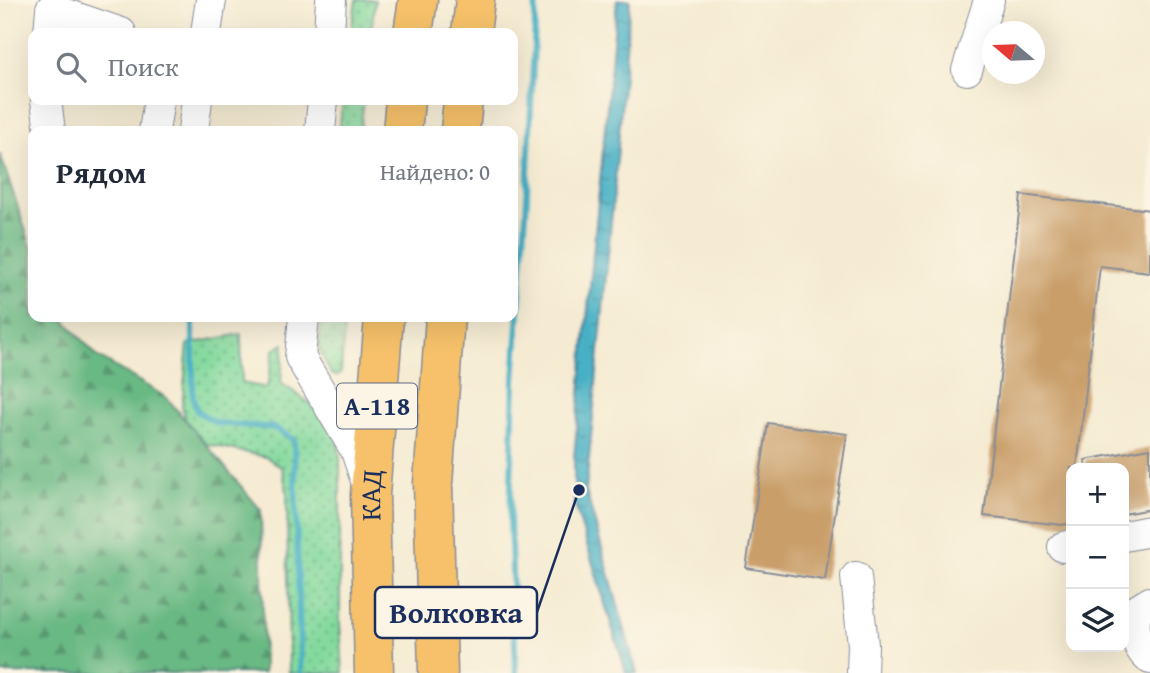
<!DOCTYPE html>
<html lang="ru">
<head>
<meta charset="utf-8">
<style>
	body { margin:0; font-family:"Gentium Book Plus",serif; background:#f6f6f7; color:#1f2937 }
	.controls { position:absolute; right:21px; bottom:21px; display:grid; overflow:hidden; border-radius:14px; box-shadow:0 7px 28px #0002 }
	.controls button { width:63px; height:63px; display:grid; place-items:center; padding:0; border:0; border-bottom:2px solid #e0e1e3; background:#fff; color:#1f2937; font:35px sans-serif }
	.compass { position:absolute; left:982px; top:21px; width:63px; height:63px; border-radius:50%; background:#fff; box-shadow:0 7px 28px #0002; rotate:289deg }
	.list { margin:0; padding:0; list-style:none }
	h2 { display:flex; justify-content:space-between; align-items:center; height:91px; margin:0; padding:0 28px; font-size:30px }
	h2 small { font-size:23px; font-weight:400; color:#747a83 }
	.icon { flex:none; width:38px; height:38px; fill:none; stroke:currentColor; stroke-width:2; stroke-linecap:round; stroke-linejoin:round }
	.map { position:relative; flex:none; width:1150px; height:673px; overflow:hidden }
	.search { position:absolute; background:#fff; box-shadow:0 7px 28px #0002; left:28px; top:28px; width:490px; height:77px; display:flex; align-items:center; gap:18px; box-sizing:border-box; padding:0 24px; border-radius:14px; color:#747a83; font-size:26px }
	.panel { position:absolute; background:#fff; box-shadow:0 7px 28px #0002; left:28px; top:126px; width:490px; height:196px; border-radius:14px }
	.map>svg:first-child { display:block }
	.grass { fill:url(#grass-dots); stroke:#4e847e; stroke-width:2 }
	.forest { fill:url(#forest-firs); stroke:#427471; stroke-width:2 }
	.water { fill:url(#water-ripples); stroke:#317092; stroke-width:2 }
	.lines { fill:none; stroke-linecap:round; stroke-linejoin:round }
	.stream { stroke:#47b0c5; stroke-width:6 }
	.building { fill:#c99e69 }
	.minor-casing { stroke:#888d98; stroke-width:32 }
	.highway-casing { stroke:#888d98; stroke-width:41 }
	.minor { stroke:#fff; stroke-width:30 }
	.highway { stroke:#f6c16b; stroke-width:38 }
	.labels { text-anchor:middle; stroke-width:5; stroke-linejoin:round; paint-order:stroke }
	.shield { fill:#fcf5e5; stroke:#5e6a86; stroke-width:2 }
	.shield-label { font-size:26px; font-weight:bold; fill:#1b2f5e }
	.street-label { font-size:28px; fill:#1b2f5e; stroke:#fcf5e5 }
	.leader { fill:none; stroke:#1b2f5e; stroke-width:2.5 }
	.callout-dot { fill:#1b2f5e; stroke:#fcf5e5; stroke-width:2.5 }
	.callout { fill:#fcf5e5; stroke:#1b2f5e; stroke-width:2.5 }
	.callout-label { font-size:30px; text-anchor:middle; font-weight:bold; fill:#1b2f5e }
</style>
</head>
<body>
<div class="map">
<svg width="1150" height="673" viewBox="0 0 1150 673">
	<defs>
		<pattern id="grass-dots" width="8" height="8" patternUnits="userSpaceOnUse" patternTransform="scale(1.75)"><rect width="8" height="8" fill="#82d99d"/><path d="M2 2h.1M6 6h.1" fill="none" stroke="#6ab083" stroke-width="1.8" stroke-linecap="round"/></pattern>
		<pattern id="forest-firs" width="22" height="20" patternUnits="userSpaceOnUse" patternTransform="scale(1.75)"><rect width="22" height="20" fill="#69b984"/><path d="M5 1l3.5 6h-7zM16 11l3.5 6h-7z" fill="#56976f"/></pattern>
		<pattern id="water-ripples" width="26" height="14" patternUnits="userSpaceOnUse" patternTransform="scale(1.75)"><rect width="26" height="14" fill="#47b0c5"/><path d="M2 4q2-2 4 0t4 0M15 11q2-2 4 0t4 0" fill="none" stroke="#3a90a3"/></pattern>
	</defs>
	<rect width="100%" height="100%" fill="#fcf5e5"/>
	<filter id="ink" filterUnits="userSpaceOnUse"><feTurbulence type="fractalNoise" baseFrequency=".0143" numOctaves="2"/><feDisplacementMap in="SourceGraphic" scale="14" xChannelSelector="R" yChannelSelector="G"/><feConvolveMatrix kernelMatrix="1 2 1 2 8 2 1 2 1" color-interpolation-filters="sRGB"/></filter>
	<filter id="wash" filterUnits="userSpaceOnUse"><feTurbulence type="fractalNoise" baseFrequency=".00686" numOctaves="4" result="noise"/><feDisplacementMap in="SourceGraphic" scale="28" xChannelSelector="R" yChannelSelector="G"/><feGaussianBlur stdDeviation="1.57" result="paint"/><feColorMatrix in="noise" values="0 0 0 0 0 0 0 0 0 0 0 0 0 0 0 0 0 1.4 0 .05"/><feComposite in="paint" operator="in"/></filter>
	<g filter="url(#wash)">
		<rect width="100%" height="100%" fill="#f5ebd2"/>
		<path class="grass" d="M 356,0 L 375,0 L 371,33 L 351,33 Z
			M 343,100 L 364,100 L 360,131 L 339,131 Z
			M 321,317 L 345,317 L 341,372 L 337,376 L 331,374 L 319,348 Z
			M 241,334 L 242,383 L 267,388 L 274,350 L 284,344 L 281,383 L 321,411 L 336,432 L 340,457 L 340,624 L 343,673 L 289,673 L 287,491 L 282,468 L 266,457 L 192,441 L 182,407 L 188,344 Z"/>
		<path class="forest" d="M 0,154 L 33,252 L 33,317 L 62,317 L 97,356 L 167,398 L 261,510 L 264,673 L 0,673 Z"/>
		<path class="water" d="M 617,0 L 630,0 L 618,148 L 586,491 L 637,673 L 626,673 L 574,502 L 574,457 Z"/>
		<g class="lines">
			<path class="stream" d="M 193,317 L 193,397 L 197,411 L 216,423 L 275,428 L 294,440 L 301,673
				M 516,673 L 510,520 L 514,380 L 526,213 L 536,0"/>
		</g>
		<g id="blocks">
			<path class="building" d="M 1021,195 L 1150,210 L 1150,272 L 1100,266 L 1077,468 L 1071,468 L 1071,523 L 1062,525 L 984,516 Z
				M 768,423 L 847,434 L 825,580 L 746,568 Z
				M 1150,448 L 1150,509 L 1124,514 L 1124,468 L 1086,468 L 1085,460 Z"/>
		</g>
	</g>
	<g filter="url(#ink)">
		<use href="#blocks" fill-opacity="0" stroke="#888d98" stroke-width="2"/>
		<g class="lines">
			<defs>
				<path id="minor" d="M 49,33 L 51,9 L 121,33
					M 206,33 L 211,0
					M 329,33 L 331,0
					M 967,70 L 989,0
					M 46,100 L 50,131
					M 154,131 L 159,100
					M 193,131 L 197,100
					M 320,131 L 323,100
					M 304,317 L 300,357 L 356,451 L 367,484
					M 1124,536 L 1150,531
					M 1063,547 L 1071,545
					M 856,577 L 863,645 L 862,673
					M 1150,602 L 1137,610 C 1132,625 1136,650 1150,659"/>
				<g id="highway">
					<path d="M 413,33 L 418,0"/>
					<path d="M 471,33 L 475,0"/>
					<path d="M 402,131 L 405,100"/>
					<path d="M 460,131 L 463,100"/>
					<path id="s1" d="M 374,673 L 370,495 L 384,317"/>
					<path d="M 438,673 L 433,483 L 445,317"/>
				</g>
			</defs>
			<use href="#minor" class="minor-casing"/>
			<use href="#highway" class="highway-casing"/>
			<use href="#minor" class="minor"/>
			<use href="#highway" class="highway"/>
		</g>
	</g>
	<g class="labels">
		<rect class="shield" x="337" y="383.5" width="80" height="45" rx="5"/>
		<g class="shield-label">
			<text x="377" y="415">А-118</text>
		</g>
		<g class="street-label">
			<text dy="10" stroke="none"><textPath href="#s1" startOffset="178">КАД</textPath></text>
		</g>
	</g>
	<path class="leader" d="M579 490L537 612"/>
	<circle class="callout-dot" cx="579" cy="490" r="7"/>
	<rect class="callout" x="375" y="587" width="162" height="51" rx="7"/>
	<g class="callout-label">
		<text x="456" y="623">Волковка</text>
	</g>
</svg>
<div class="controls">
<button>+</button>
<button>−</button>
<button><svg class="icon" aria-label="layers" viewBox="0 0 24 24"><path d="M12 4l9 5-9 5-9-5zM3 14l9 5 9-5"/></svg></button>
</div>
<svg class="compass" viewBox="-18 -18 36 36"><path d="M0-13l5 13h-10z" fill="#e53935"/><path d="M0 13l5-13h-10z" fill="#747a83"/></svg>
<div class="search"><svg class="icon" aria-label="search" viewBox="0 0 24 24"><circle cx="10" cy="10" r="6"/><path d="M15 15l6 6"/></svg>Поиск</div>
<section class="panel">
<h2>Рядом<small>Найдено: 0</small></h2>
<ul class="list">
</ul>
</section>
</div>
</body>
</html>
